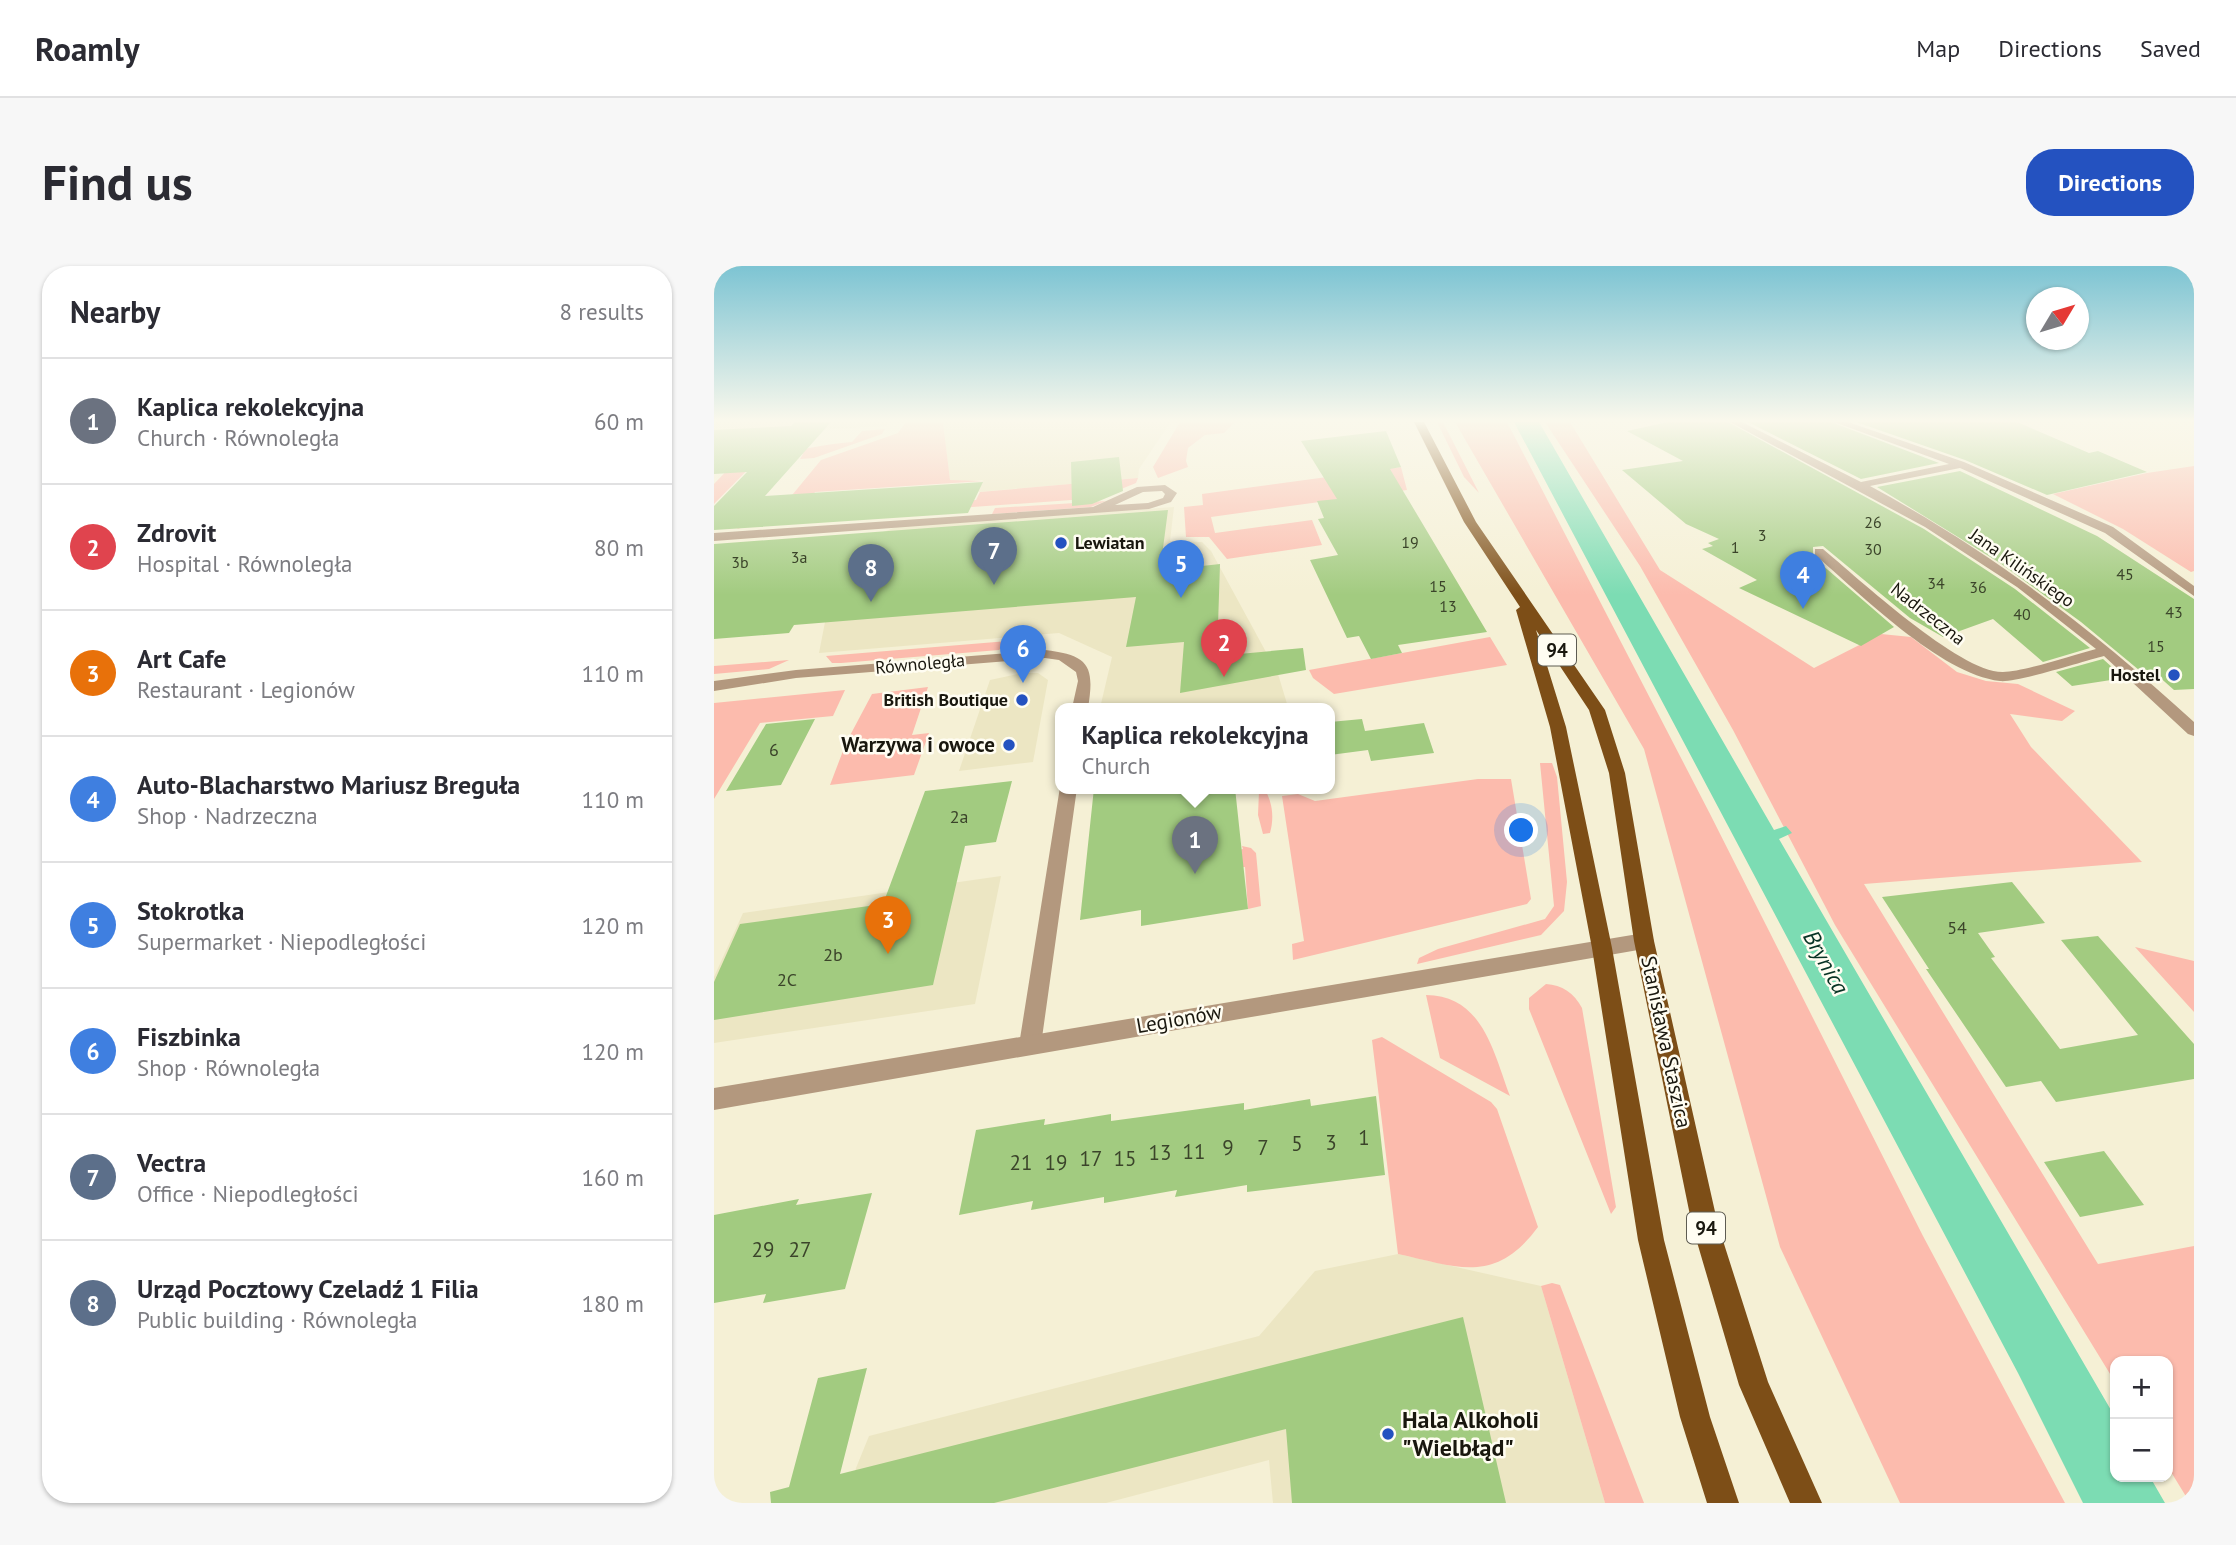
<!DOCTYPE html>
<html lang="en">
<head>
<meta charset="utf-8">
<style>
	body { margin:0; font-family:"PT Sans",sans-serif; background:#f7f7f7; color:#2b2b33 }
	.controls { position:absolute; right:21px; bottom:21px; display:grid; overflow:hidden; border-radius:14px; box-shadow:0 2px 5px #0004 }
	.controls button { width:63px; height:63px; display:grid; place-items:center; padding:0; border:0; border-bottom:2px solid #e1e1e2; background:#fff; color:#2b2b33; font:35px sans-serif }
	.compass { position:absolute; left:1312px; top:21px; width:63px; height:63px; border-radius:50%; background:#fff; box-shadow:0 2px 5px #0004; rotate:52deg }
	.you { position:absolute; left:808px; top:565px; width:24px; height:24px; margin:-18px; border:5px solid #fff; border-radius:50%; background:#1a73e8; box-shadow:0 0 0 10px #1a73e833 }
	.badge { display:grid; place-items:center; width:46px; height:46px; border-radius:50%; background:#2452c0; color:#fff; font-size:23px; font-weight:700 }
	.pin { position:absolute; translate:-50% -58px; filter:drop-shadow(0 2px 4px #0008) }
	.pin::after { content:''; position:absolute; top:37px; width:24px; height:21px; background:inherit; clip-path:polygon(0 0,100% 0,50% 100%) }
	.popup { position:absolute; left:341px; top:437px; width:280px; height:91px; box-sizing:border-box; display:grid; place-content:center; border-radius:14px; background:#fff; filter:drop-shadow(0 2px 5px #0005); font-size:23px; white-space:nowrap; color:#7c7c81 }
	.popup b { font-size:26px; color:#2b2b33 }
	.popup::after { content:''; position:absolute; left:50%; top:100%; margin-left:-14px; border:14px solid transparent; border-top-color:#fff }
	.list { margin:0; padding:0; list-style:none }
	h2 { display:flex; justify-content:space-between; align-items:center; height:91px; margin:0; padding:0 28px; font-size:30px }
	h2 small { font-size:23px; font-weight:400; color:#7c7c81 }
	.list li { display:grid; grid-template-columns:46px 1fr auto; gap:21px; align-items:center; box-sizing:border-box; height:126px; padding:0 28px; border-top:2px solid #e1e1e2 }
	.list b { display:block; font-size:26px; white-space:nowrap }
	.list p { margin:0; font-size:23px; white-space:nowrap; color:#7c7c81 }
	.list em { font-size:23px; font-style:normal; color:#7c7c81 }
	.map { position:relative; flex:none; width:1480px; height:1237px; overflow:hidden; border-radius:28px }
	header { display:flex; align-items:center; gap:42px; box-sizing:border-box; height:98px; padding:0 35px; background:#fff; border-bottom:2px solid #e1e1e2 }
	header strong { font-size:33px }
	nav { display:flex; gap:38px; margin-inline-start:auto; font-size:24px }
	.intro { display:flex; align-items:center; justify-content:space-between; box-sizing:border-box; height:168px; padding:0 42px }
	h1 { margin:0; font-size:49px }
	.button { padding:18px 32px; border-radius:28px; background:#2452c0; color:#fff; font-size:24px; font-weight:700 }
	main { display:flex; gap:42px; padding:0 42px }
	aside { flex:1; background:#fff; border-radius:28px; box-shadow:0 2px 5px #0004 }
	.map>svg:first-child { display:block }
	.built { fill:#ece6c3 }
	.green { fill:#fcbbad }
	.water { fill:#7cdcb3 }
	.building { fill:#a2cb80 }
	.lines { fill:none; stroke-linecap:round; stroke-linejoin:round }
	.minor { fill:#b3987e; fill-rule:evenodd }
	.tertiary { fill:#b3987e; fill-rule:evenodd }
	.primary { fill:#7d4e17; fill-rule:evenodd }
	.poi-dot { fill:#2452c0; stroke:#fffdf2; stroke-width:2.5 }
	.labels { text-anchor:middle; stroke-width:5; stroke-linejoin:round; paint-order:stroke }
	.far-number-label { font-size:16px; fill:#3b442a }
	.far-poi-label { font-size:18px; font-weight:bold; fill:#19170e; stroke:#fffdf2; text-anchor:end }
	.far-street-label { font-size:18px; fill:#19170e; stroke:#fffdf2 }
	.number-label { font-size:18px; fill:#3b442a }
	.shield { fill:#fffdf2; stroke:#5e5c52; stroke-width:2 }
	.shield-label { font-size:19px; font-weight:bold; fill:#19170e }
	.poi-label { font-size:21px; font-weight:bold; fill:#19170e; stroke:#fffdf2; text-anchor:end }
	.street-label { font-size:21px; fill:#19170e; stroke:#fffdf2 }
	.near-number-label { font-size:21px; fill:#3b442a }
	.water-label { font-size:23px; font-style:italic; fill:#083425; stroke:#fffdf2 }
	.near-poi-label { font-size:24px; font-weight:bold; fill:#19170e; stroke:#fffdf2; text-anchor:start }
</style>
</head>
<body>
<header>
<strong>Roamly</strong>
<nav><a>Map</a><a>Directions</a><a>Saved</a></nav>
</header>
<div class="intro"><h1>Find us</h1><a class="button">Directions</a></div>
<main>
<aside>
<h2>Nearby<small>8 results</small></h2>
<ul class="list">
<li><span class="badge" style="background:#6b7280">1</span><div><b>Kaplica rekolekcyjna</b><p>Church · Równoległa</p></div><em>60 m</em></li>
<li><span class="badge" style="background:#e0444e">2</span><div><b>Zdrovit</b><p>Hospital · Równoległa</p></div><em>80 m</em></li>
<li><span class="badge" style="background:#e8710a">3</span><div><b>Art Cafe</b><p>Restaurant · Legionów</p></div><em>110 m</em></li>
<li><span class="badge" style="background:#3f7fe0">4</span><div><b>Auto-Blacharstwo Mariusz Breguła</b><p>Shop · Nadrzeczna</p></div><em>110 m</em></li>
<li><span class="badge" style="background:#3f7fe0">5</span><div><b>Stokrotka</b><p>Supermarket · Niepodległości</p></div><em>120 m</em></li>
<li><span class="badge" style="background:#3f7fe0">6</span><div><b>Fiszbinka</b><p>Shop · Równoległa</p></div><em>120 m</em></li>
<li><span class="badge" style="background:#5c6f8a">7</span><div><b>Vectra</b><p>Office · Niepodległości</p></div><em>160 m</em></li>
<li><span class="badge" style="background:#5c6f8a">8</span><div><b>Urząd Pocztowy Czeladź 1 Filia</b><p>Public building · Równoległa</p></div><em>180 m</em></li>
</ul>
</aside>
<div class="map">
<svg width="1480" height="1237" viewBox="0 0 1480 1237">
	<rect width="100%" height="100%" fill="#f5f0d5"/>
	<path class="built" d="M 0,156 L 175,156 L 172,160 L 104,164 L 0,197 Z
		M 229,156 L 455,156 L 456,157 L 425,203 L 424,212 L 264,226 L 269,214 L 236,215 Z
		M 460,241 L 456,275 L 488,276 L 497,285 L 564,408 L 574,441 L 386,442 L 398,391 L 345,367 L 105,387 L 111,356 L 167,267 L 184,260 Z
		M 308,407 L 324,407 L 334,414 L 319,496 L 245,505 L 276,414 Z
		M 287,610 L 261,738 L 0,777 L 0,711 L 29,647 Z
		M 684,988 L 827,1020 L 891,1237 L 559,1237 L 555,1194 L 392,1237 L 134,1237 L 142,1202 L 155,1170 L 545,1070 L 601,1005 Z"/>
	<path class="green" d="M 192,156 L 229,156 L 236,214 L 269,215 L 101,226 L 87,246 L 23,263 L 38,246 L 74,234 L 107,194 L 184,167 Z
		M 466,156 L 521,156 L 510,167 L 491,169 L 474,182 L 472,195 L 474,201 L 444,212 L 439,201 Z
		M 723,156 L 729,156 L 765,227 L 750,211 Z
		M 741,156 L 793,156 L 995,546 L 1209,970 L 1351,1237 L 1186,1237 L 1066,981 L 930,483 Z
		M 831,156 L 856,156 L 946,304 L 1100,402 L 1167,368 L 1197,371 L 1243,406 L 1272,415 L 1304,418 L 1361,445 L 1348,455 L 1296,448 L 1317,481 L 1428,596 L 1150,618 L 1384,998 L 1480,980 L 1480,1237 L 1476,1237 L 1454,1201 L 1454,1095 L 1401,1095 L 1401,1116 L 1121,659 L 1019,464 L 926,300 Z
		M 171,163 L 168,168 L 100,192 L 86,193 L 89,188 L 47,190 L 0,238 L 0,218 L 20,197 L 17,195 C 29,189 43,181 57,183 L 59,187 C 86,185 110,178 138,176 L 148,165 Z
		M 1480,200 L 1480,305 L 1477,306 L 1409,263 L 1339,228 L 1433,207 Z
		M 687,201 L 693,224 L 497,251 L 501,267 L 598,254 L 608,279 L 513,293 L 495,271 L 472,271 L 470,241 L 489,239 L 488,228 Z
		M 424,212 L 422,217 L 385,232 L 244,242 L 247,235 L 262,234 L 266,226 Z
		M 392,235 L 377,241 L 278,248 L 281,242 Z
		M 776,371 L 793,399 L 620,428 L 599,412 L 595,404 Z
		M 294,375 L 285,384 L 127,397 L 118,397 L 112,390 Z
		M 75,394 L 55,403 L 0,408 L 0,400 Z
		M 214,421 L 198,469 L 215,467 L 200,509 L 116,519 L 132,477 L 158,428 Z
		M 131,424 L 119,450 L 46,457 L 0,533 L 0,437 Z
		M 826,497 L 838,497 L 843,511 L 853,616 L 850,645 L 827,669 L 703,698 L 705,692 L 724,683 L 831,653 L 840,640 Z
		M 764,513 L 797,513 L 817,633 L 813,638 L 579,694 L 578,678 L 590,675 L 568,530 L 584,528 L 601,535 Z
		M 551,524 C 559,537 560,553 556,567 L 549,568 L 544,549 L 545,525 Z
		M 528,580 L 537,582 L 542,587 L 547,640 L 534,643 L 531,601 L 519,602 L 519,585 L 529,583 Z
		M 1421,681 L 1480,695 L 1480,746 Z
		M 832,718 C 848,719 860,727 868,742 L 902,941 L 897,948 L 815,743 L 815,732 Z
		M 712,729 C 769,730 779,785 796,830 L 726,792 Z
		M 668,771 L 777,836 L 783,843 L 824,961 C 781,1019 744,1001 684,988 L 658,774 Z
		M 838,1017 L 846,1019 L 930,1237 L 891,1237 L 827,1020 Z"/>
	<path class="water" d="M 800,156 L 825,156 L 1060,564 L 1072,560 L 1078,567 L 1065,573 L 1401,1151 L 1401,1211 L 1436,1211 L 1451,1237 L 1369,1237 L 1304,1107 Z"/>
	<path class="building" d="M 81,156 L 117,156 L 51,230 L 269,216 L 254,247 L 0,264 L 0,240 L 33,206 L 0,208 L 0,164 L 77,160 Z
		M 954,156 L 1014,156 L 1210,263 L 1301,323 L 1376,382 L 1329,396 L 1279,353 L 1229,371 L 1196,352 L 1109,280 L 1099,281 L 1099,291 L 1180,361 L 1147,380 L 1025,322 L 1043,314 L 988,283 L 999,280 L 994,277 L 1005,273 L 972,258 L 908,204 L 969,195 L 913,165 Z
		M 1034,156 L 1117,156 L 1225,197 L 1147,213 Z
		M 1142,156 L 1303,156 L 1375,187 L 1384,185 L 1433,206 L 1333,229 L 1251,194 Z
		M 672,165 L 687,201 L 676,203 L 773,366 L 684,379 L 688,387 L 657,393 L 645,370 L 633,372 L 596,294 L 624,289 L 604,253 L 610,252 L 603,235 L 623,233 L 587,175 Z
		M 405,191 L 409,225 L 378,238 L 358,240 L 357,196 Z
		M 1246,205 L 1383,270 L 1480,333 L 1480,423 L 1460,424 L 1442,408 L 1431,409 L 1367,356 L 1286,297 L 1163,221 Z
		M 454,244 L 449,282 L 488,300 L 506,298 L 503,390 L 589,382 L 592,404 L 466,427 L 470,376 L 412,381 L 422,331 L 80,359 L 75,367 L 0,373 L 0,278 Z
		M 1389,393 L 1410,412 L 1358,420 L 1342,406 Z
		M 101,453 L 67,519 L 12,525 L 52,458 Z
		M 648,453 L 651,465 L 710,457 L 720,487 L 657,495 L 654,484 L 616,489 L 616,456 Z
		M 298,515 L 282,576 L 251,580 L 219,719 L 0,754 L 0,716 L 26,658 L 169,638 L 211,525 Z
		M 380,522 L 521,522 L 534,643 L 427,660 L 427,644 L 366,654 Z
		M 1298,616 L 1331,657 L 1264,667 L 1281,691 L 1277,692 L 1346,783 L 1424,769 L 1347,674 L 1384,670 L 1480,778 L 1480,813 L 1342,836 L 1327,815 L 1292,821 L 1212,703 L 1215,703 L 1168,631 Z
		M 662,830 L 671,909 L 533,926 L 533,919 L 461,931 L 463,924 L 390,937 L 390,931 L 317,944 L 319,935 L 245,949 L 262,864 L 331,853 L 330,859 L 397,848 L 397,855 L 530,837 L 530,844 L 596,833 L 597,840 Z
		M 1390,885 L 1430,939 L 1366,951 L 1330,896 Z
		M 158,927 L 131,1023 L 49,1037 L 52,1028 L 0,1037 L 0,949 L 85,933 L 82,939 Z
		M 749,1051 L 792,1237 L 578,1237 L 572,1163 L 280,1237 L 57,1237 L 56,1226 L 75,1221 L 104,1112 L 153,1102 L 126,1208 Z"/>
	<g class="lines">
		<path class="minor" d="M 1016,156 L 1028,156 L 1147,216 L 1235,198 L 1120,156 L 1134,156 L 1250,196 L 1399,261 L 1480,320 L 1480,330 L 1391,267 L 1246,202 L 1156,220 C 1276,285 1380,364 1480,456 L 1480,470 L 1474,468 L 1390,390 C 1370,395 1302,417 1286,415 C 1226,408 1146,327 1101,289 L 1101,283 L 1109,283 C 1144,312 1246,407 1289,406 C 1309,406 1359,389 1382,383 L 1303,321 L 1211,261 Z
			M 451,219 L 463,227 L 457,236 L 435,243 L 0,275 L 0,267 L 379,241 L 423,221 ZM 448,225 L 451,228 L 449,232 L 434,237 L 401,239 L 429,226 Z
			M 331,384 C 375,389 381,400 374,442 L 358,442 L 364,415 L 362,406 L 345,394 L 331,392 L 82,412 L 0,425 L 0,415 L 82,404 Z
			M 346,521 L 363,522 L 327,779 L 324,786 L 316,789 L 308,786 L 305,779 Z"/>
		<path class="tertiary" d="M 930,667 L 937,669 L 940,675 L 937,681 L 930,683 L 0,844 L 0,822 Z"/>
		<path class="primary" d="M 700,156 L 710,156 L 762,256 L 891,444 L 911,507 L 940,675 L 1004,959 L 1054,1116 L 1108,1237 L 1076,1237 L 1025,1119 L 978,959 L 920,675 L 895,507 L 875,444 L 822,364 L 852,461 L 898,682 L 950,974 L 996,1151 L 1025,1237 L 993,1237 L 966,1151 L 924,974 L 878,682 L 836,461 L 802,344 L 806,341 L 750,256 Z"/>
	</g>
	<linearGradient id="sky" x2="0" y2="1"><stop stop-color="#7dc4d3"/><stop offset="0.47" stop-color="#faf8ec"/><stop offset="1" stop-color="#faf8ec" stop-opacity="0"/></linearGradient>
	<rect width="1480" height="329" fill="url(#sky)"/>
	<g class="poi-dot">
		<circle cx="347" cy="277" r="7"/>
		<circle cx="1460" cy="409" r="7"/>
		<circle cx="308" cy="434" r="7"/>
		<circle cx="295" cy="479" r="7"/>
		<circle cx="674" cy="1168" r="7"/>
	</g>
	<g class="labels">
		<g class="far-number-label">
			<text x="1159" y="262">26</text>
			<text x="1048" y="275">3</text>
			<text x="696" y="282">19</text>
			<text x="1021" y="287">1</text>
			<text x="1159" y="289">30</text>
			<text x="85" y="297">3a</text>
			<text x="26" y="302">3b</text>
			<text x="1411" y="314">45</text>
			<text x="1222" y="323">34</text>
			<text x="724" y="326">15</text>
			<text x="1264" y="327">36</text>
			<text x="734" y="346">13</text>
			<text x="1460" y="352">43</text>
			<text x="1308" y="354">40</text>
			<text x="1442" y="386">15</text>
		</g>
		<g class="far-poi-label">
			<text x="361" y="283" text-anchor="start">Lewiatan</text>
			<text x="1446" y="415">Hostel</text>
			<text x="294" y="440">British Boutique</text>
		</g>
		<g class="far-street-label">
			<text transform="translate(1308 302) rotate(35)" y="6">Jana Kilińskiego</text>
			<text transform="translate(1214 348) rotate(38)" y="6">Nadrzeczna</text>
			<text transform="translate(206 398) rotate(-5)" y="6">Równoległa</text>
		</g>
		<g class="number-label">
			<text x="60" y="490">6</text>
			<text x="245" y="557">2a</text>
			<text x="1243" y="668">54</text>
			<text x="119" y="695">2b</text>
			<text x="73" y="720">2C</text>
		</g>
		<g class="shield">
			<rect x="824" y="368.5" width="38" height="31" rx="5"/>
			<rect x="973" y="946.5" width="38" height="31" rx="5"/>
		</g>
		<g class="shield-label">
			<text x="843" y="391">94</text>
			<text x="992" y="969">94</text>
		</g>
		<g class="poi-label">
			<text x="281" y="486">Warzywa i owoce</text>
		</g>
		<g class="street-label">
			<text transform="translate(465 753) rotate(-10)" y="7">Legionów</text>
			<text transform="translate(952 776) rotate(78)" y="7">Stanisława Staszica</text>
		</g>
		<g class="near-number-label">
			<text x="650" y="879">1</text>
			<text x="617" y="884">3</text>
			<text x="583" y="885">5</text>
			<text x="514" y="889">9</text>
			<text x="549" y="889">7</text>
			<text x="480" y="893">11</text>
			<text x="446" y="894">13</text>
			<text x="377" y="900">17</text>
			<text x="411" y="900">15</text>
			<text x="307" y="904">21</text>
			<text x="342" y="904">19</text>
			<text x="49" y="991">29</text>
			<text x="86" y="991">27</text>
		</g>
		<g class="water-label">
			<text transform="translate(1112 696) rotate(61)" y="8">Brynica</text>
		</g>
		<g class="near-poi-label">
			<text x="688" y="1162">Hala Alkoholi<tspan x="688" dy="28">"Wielbłąd"</tspan></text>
		</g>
	</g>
</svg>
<div class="controls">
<button>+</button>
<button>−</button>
</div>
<svg class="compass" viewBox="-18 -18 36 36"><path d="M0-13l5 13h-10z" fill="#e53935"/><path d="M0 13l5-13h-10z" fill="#7c7c81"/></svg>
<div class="you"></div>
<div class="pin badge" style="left:481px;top:608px;background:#6b7280">1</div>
<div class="popup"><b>Kaplica rekolekcyjna</b>Church</div>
<div class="pin badge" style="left:510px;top:411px;background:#e0444e">2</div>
<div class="pin badge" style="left:174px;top:688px;background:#e8710a">3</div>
<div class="pin badge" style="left:1089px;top:343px;background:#3f7fe0">4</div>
<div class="pin badge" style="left:467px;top:332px;background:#3f7fe0">5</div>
<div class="pin badge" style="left:309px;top:417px;background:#3f7fe0">6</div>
<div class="pin badge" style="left:280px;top:319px;background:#5c6f8a">7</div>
<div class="pin badge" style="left:157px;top:336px;background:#5c6f8a">8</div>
</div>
</main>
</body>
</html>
